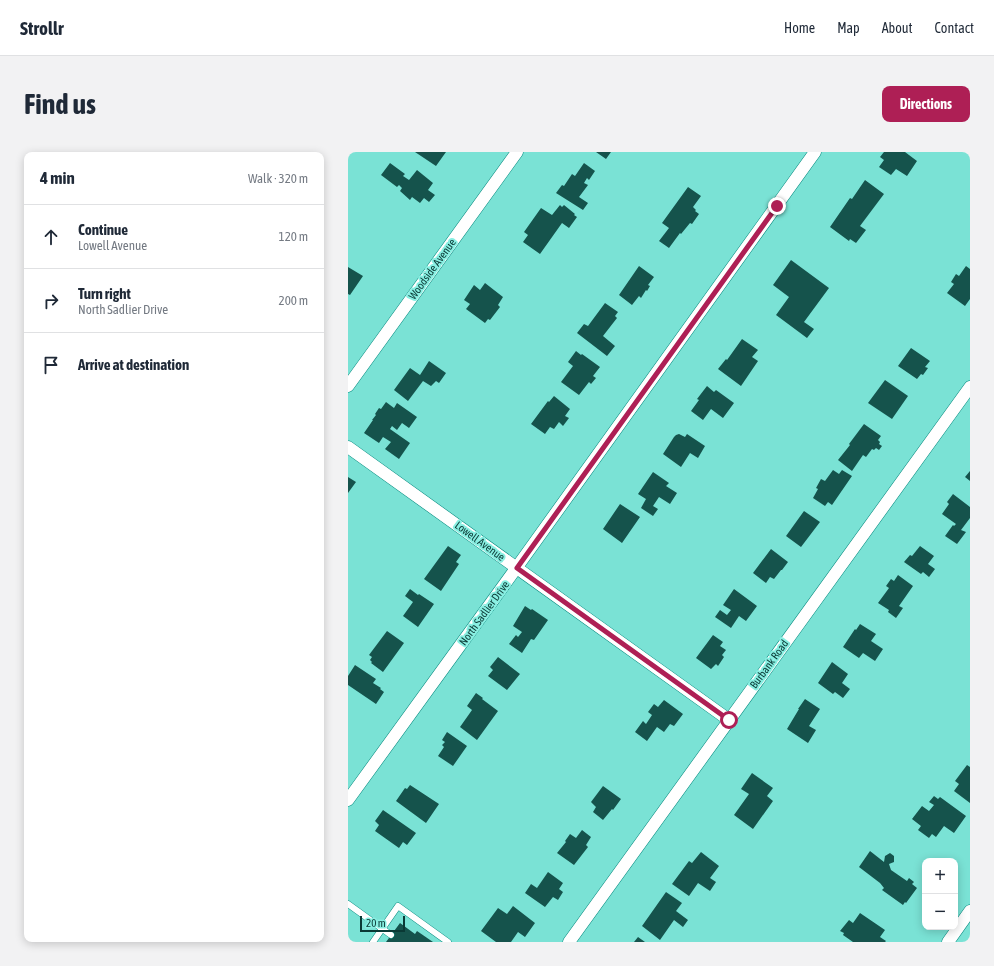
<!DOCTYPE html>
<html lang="en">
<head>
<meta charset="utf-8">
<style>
	body { margin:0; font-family:"Asap Condensed",sans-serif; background:#f2f2f3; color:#1f2937 }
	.controls { position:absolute; right:12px; bottom:12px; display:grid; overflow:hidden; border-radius:8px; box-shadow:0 2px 10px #0003 }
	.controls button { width:36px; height:36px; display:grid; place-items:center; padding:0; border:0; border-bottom:1px solid #e0e1e3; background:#fff; color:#1f2937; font:20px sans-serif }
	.scale { position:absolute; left:12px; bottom:10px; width:45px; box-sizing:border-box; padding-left:4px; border:2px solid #0a3935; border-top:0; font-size:11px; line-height:14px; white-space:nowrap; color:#0a3935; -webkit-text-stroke:3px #88efe2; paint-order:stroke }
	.stop { position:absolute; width:12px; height:12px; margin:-9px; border:3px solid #ae1f55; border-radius:50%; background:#fff }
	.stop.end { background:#ae1f55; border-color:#fff; box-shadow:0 1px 4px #0008 }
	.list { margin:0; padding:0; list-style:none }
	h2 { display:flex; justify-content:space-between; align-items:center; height:52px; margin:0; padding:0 16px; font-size:17px }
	h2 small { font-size:13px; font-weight:400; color:#747a83 }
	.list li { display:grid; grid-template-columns:26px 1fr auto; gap:12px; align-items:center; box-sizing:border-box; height:64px; padding:0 16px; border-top:1px solid #e0e1e3 }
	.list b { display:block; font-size:15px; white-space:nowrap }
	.list p { margin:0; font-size:13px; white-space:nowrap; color:#747a83 }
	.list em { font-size:13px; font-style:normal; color:#747a83 }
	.icon { flex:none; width:22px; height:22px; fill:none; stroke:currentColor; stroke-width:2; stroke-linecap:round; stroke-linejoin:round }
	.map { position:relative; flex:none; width:622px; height:790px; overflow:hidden; border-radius:8px }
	header { display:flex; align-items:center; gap:24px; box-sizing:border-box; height:56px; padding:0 20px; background:#fff; border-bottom:1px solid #e0e1e3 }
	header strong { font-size:19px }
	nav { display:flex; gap:22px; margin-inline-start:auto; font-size:14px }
	.intro { display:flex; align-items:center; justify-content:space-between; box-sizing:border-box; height:96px; padding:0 24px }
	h1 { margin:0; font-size:28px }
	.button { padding:10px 18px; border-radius:8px; background:#ae1f55; color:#fff; font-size:14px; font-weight:700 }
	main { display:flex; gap:24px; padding:0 24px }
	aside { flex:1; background:#fff; border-radius:8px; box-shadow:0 2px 10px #0003 }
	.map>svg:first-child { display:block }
	.building { fill:#15534c }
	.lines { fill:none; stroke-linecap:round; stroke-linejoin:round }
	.service-casing { stroke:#00877c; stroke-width:7 }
	.minor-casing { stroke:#00877c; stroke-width:13 }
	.service { stroke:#fff; stroke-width:6 }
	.minor { stroke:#fff; stroke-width:12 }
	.route { stroke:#ae1f55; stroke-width:5 }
	.labels { text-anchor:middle; stroke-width:4; stroke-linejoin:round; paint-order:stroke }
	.street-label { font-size:11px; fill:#0a3935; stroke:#88efe2 }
</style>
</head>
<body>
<header>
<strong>Strollr</strong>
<nav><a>Home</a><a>Map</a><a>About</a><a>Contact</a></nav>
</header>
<div class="intro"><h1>Find us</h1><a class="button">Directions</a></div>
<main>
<aside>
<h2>4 min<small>Walk · 320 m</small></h2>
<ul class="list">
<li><svg class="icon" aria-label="ahead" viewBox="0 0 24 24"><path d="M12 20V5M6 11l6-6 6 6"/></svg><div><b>Continue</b><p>Lowell Avenue</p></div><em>120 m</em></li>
<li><svg class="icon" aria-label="right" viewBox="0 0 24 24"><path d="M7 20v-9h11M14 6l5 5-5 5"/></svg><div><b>Turn right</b><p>North Sadlier Drive</p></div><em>200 m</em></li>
<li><svg class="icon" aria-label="arrive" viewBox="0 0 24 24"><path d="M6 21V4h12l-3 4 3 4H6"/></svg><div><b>Arrive at destination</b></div></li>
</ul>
</aside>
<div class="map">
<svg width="622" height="790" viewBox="0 0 622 790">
	<rect width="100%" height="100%" fill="#7ae2d5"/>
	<path class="building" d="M 67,0 L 98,0 L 88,14 Z
		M 248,0 L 263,0 L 258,7 Z
		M 536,0 L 557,0 L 569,9 L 559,24 L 548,17 L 543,23 L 531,15 L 536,8 L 532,5 Z
		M 42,11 L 57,22 L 55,24 L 61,28 L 69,18 L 85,31 L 80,38 L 87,43 L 81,50 L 76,46 L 72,51 L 64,45 L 62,48 L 52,39 L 54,36 L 51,33 L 49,35 L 33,23 Z
		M 236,11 L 247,19 L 241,28 L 239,26 L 236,31 L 240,33 L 231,45 L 240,51 L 235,58 L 208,41 L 214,33 L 216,34 L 224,22 L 227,24 Z
		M 517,28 L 536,42 L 512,74 L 518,78 L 508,91 L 502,87 L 501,89 L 482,75 L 502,46 L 504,47 Z
		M 340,35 L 353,44 L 345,55 L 348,58 L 347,59 L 351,62 L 344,72 L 342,71 L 333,82 L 332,81 L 321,96 L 311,89 L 321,76 L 314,71 Z
		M 212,53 L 214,55 L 216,53 L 227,62 L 226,63 L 229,65 L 221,76 L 214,71 L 192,102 L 175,90 L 180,83 L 176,80 L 193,56 L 204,63 Z
		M 443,108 L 481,136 L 456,170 L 466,177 L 459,186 L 428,163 L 441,145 L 425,133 Z
		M 291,114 L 306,125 L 300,133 L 302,134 L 299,139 L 298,138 L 293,146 L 291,144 L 284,153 L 271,143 Z
		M 618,114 L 622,117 L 622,147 L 617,154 L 599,141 L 606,132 L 603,130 L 608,122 L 611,124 Z
		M 0,115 L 15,124 L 2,143 L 0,142 Z
		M 137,131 L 155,145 L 150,153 L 152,155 L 142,168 L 140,167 L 137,171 L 118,157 L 122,152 L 116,148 L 126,133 L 132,138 Z
		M 257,151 L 270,160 L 267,164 L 269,166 L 255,184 L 267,194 L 259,204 L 229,181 L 236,172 L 240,174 Z
		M 394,187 L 410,198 L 404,205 L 410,209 L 393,234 L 370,217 L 378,207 L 379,208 Z
		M 563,196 L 582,209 L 577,215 L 580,216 L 575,223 L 573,222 L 569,227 L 550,214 Z
		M 228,199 L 233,203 L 234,202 L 252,215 L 245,224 L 248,226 L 243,232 L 241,230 L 231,243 L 213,230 L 225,214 L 220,210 Z
		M 81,209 L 98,221 L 91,231 L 88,229 L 83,234 L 75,229 L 60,249 L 46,238 L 62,216 L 72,223 Z
		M 537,228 L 560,244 L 544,267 L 520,251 Z
		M 359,234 L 366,240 L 368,238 L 386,251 L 375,266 L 363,257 L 355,268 L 343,259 L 351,248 L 349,247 Z
		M 206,244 L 222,257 L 217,264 L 221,266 L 215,274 L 211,270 L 206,277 L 202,275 L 197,282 L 183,272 L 200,249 L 201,250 Z
		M 38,250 L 46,256 L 49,251 L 69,265 L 61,276 L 54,271 L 49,278 L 44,274 L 42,277 L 62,291 L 51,307 L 37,297 L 43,290 L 35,285 L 31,291 L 16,281 L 25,268 L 24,268 L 28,263 L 27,262 L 31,256 L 33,257 Z
		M 516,272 L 533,284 L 530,288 L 532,290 L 531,292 L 534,294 L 531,298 L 528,296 L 526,298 L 524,297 L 518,305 L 515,303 L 504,319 L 490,308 L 502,293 L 501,292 Z
		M 331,282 L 337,285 L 339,282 L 357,294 L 350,306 L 342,301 L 333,315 L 315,302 L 326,285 L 328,283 Z
		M 485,318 L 491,322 L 494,318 L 504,324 L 484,353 L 480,350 L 477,354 L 465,346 L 470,337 L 468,336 L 473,327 L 477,329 Z
		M 622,319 L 622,329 L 617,325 Z
		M 305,320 L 321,331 L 318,334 L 329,341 L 322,352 L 311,345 L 305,354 L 310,357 L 305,364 L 293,356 L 298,347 L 290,342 Z
		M 0,325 L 8,330 L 0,341 Z
		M 605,342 L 622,355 L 622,366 L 613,378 L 618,380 L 609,392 L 597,384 L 605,373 L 606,374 L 608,372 L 594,362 L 601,352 L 599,350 Z
		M 272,352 L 292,365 L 274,391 L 255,377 Z
		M 456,359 L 472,370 L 453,395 L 438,384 Z
		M 100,394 L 113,403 L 108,410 L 111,412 L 93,439 L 76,427 Z
		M 572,394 L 586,404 L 580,412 L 587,417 L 581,425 L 575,420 L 573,422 L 556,410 L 562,403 L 564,404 Z
		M 423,397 L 440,410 L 434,418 L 433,418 L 426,427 L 422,425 L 418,431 L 405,421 Z
		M 550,423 L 565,434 L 551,454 L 555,456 L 548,466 L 540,460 L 541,458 L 530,451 L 541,436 L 538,434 L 543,427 L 546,429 Z
		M 62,437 L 70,443 L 71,442 L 86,452 L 70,475 L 55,464 L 65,450 L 57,444 Z
		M 386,437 L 409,454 L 398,469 L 391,464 L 383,476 L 367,465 L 372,458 L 379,463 L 383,458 L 375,453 Z
		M 177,454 L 183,458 L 184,457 L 200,468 L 186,488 L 183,487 L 174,501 L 161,492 L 168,483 L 170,485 L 174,480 L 165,474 Z
		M 512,472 L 528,482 L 523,489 L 535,497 L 527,509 L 515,501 L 511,506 L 495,495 L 507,477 L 508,478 Z
		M 39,479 L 56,491 L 35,520 L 23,511 L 24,510 L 22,508 L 24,505 L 21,503 Z
		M 365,483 L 375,490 L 372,494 L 378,498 L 374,503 L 376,505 L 370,514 L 368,512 L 363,517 L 348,506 Z
		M 150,505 L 172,522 L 159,538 L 140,524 L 145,518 L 142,515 Z
		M 484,510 L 500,522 L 494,531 L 502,537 L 495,546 L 487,540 L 485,542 L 470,531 Z
		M 7,513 L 28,527 L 25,531 L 33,536 L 32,537 L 36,540 L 28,552 L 0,533 L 0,524 Z
		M 128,541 L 135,546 L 134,547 L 150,559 L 129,588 L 112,575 L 124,558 L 119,554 Z
		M 457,547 L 472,557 L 461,574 L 468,578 L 460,591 L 439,577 L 451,557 L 450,557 Z
		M 316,548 L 335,562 L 326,574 L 322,572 L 316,580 L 309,575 L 299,589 L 287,580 L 295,569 L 298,572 L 304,563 L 300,560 L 306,552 L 310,555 Z
		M 99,580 L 119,594 L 105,614 L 90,604 L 96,595 L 94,593 L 97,590 L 94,588 Z
		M 619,613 L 622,615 L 622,651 L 606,639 L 611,632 L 607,629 Z
		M 404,621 L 425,636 L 419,644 L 425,649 L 405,677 L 386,663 L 401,642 L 393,637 Z
		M 62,633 L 91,652 L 78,671 L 48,649 L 57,636 L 59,637 Z
		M 255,634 L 273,647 L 265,658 L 264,657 L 255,668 L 245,660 L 248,655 L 243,650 Z
		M 586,644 L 590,647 L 592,645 L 618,664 L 606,681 L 596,674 L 588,685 L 584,682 L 581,686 L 570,678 L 573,674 L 564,667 L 574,654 L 581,659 L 586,653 L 581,650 Z
		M 35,658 L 68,681 L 59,693 L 55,690 L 51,696 L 27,679 L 31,673 L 27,669 Z
		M 234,678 L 243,685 L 238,693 L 240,695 L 226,713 L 209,701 L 218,690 L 217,689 L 222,682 L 228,686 Z
		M 522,699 L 536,710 L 537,704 L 542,701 L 546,704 L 546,710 L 541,712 L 543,718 L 559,729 L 561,726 L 566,730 L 564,732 L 569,736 L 558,751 L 557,750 L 555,753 L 534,738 L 536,736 L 532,731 L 511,715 Z
		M 353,700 L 371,714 L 362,726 L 368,730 L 362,739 L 350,731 L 341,744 L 324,732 L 341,709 L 344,711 Z
		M 200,720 L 215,731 L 211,737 L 215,740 L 210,748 L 205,745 L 197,755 L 177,741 L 183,732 L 189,736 Z
		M 318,740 L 334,751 L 328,759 L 340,768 L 335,775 L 326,768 L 312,788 L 294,774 Z
		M 165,754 L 187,771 L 177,785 L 170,780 L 163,790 L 148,790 L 133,779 L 150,756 L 159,762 Z
		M 512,761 L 537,778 L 532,785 L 538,789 L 537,790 L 505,790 L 495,783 L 496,781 L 492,779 L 501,768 L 505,771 Z
		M 52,771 L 67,782 L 69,779 L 85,790 L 38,790 Z
		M 290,785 L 297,790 L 286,790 Z"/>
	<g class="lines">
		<defs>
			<path id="service" d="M 0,752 L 43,783
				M 25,790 L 50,754 L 100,790"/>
			<path id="minor" d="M 0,234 L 169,0
				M 0,295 L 381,568
				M 0,648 L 169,415 L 467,0
				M 221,790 L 622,235
				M 600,790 L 622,759"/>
		</defs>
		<use href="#service" class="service-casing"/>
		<use href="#minor" class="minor-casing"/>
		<use href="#service" class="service"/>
		<use href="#minor" class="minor"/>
	</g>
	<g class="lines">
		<path class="route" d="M 381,568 L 169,416 L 429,54"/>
	</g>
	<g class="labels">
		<g class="street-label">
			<text transform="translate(84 117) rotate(-54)" y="4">Woodside Avenue</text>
			<text transform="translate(132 389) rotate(36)" y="4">Lowell Avenue</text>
			<text transform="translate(136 461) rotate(-54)" y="4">North Sadlier Drive</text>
			<text transform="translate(421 512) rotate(-54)" y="4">Burbank Road</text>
		</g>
	</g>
</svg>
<div class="controls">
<button>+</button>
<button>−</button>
</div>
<div class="scale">20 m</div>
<div class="stop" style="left:381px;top:568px"></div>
<div class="stop end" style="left:429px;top:54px"></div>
</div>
</main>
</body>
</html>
